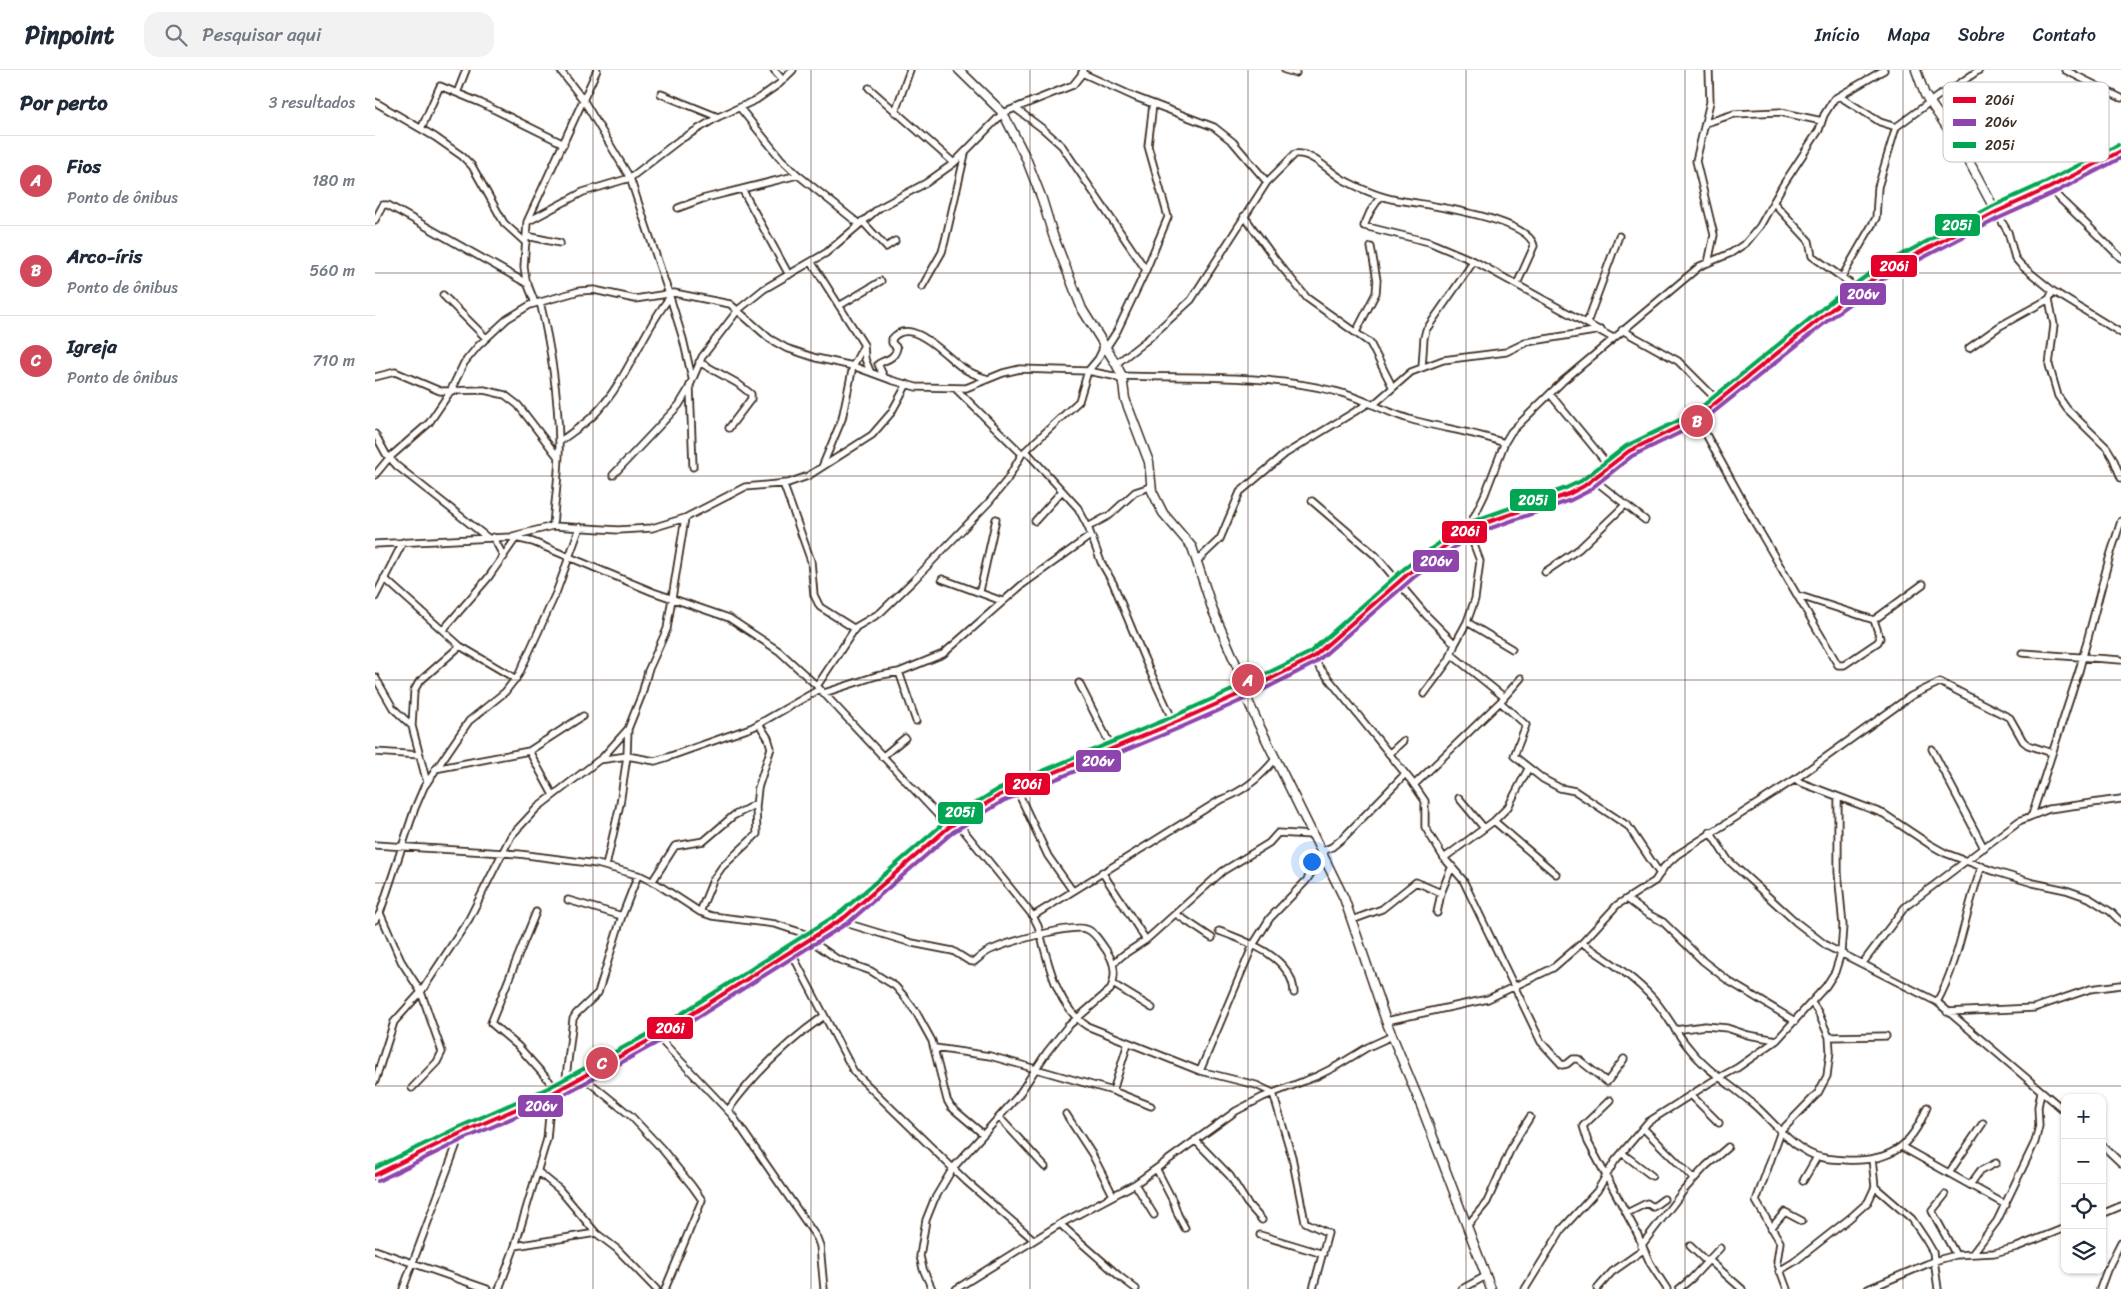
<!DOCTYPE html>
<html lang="pt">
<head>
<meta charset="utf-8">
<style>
	body { margin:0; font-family:Sriracha,sans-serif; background:#f2f2f3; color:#1f2937 }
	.controls { position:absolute; right:15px; bottom:15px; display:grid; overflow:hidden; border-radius:10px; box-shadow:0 1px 4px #0004 }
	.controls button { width:45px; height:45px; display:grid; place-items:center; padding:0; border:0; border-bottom:1px solid #e0e1e3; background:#fff; color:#1f2937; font:25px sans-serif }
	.you { position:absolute; left:936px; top:791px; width:18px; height:18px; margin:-12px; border:4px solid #fff; border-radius:50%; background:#1a73e8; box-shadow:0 0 0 8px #1a73e833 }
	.badge { display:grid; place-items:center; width:32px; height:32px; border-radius:50%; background:#d1495b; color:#fff; font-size:16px; font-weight:700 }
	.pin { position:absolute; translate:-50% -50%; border:2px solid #fff; box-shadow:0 1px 5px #0006 }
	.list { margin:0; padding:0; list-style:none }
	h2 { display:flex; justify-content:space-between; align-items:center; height:65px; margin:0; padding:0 20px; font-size:21px }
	h2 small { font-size:16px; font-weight:400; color:#747a83 }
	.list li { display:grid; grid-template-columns:32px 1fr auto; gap:15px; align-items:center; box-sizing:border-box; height:90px; padding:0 20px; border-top:1px solid #e0e1e3 }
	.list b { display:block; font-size:19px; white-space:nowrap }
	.list p { margin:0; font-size:16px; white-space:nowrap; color:#747a83 }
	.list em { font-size:16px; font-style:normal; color:#747a83 }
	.icon { flex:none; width:28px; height:28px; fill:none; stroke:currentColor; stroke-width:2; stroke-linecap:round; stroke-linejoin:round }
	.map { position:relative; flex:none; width:1746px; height:1219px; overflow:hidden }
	header { display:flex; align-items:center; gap:30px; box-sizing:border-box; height:70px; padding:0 25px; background:#fff; border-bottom:1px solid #e0e1e3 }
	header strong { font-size:24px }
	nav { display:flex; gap:28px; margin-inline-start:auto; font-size:18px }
	.search { width:350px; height:45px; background:#f2f2f3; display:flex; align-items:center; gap:12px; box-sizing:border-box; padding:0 18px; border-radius:15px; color:#747a83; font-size:19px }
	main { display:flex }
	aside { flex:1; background:#fff }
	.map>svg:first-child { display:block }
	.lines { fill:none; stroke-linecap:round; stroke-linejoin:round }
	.street-casing { stroke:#3b2a1e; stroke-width:9 }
	.secondary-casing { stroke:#3b2a1e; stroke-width:11 }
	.street { stroke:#fff; stroke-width:5.5 }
	.secondary { stroke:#fff; stroke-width:8 }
	.bus-1-casing { stroke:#fff; stroke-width:8 }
	.bus-2-casing { stroke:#fff; stroke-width:8 }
	.bus-3-casing { stroke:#fff; stroke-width:8 }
	.bus-1 { stroke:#e4002b; stroke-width:4 }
	.bus-2 { stroke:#8e44ad; stroke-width:4 }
	.bus-3 { stroke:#00a651; stroke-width:4 }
	.grid { fill:none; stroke:#3b2a1e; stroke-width:1; stroke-opacity:0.55 }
	.key { fill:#fff; stroke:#c4bfbc; stroke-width:1 }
	.key-label { font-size:14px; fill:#3b2a1e }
	.line-badge { stroke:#fff; stroke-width:2 }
	.badge-label { font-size:14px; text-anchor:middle; font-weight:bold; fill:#fff }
</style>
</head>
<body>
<header>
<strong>Pinpoint</strong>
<div class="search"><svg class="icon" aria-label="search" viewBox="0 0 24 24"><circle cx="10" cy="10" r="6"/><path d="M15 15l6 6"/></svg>Pesquisar aqui</div>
<nav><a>Início</a><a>Mapa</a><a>Sobre</a><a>Contato</a></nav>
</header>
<main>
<aside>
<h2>Por perto<small>3 resultados</small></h2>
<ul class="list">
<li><span class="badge">A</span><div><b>Fios</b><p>Ponto de ônibus</p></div><em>180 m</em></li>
<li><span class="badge">B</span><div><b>Arco-íris</b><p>Ponto de ônibus</p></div><em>560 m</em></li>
<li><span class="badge">C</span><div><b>Igreja</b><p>Ponto de ônibus</p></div><em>710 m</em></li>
</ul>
</aside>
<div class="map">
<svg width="1746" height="1219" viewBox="0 0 1746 1219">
	<rect width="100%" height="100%" fill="#fff"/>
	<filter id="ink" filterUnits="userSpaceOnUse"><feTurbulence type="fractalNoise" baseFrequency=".02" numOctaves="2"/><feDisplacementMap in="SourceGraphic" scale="10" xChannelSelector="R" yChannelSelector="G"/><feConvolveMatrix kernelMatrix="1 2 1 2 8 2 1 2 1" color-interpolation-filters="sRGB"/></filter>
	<g filter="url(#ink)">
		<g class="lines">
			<defs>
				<path id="street" d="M 185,0 L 209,31 L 255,108 L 295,227 L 308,269 L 317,308
					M 399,0 L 408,10
					M 910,0 L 921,3
					M 1690,0 L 1746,28
					M 707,3 L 760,27 L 839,57 L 858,72 L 892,112
					M 494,18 L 579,93
					M 82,23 L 91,0
					M 286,24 L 343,47
					M 1464,26 L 1505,52 L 1521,57
					M 0,32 L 60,67 L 87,86 L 97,96 L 129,153 L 151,173
					M 365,38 L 406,89 L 423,105 L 484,154
					M 640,38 L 668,59 L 687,76 L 771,200
					M 520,42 L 535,0
					M 1331,53 L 1359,44 L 1405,42 L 1447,51
					M 46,59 L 65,16 L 106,33 L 189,74
					M 1674,118 L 1746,188
					M 367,119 L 414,205
					M 1005,127 L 995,142 L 989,156 L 1054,172 L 1099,191 L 1238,268
					M 1398,132 L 1434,171 L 1437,186 L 1483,219
					M 303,138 L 327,129 L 423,105
					M 1621,142 L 1633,162 L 1640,188 L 1647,196 L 1678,221 L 1746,263
					M 869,146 L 900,189 L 932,228 L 995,273 L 1017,316
					M 0,150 L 8,135 L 13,135 L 153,214
					M 487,151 L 511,177 L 520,171
					M 152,152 L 208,122 L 255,108 L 303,71 L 343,47 L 381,30 L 404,14 L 418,0
					M 152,166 L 185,173
					M 437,193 L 489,275 L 490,289 L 495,301
					M 1333,193 L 1339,165 L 1321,91 L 1335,32 L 1334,0
					M 1467,207 L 1501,148 L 1503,117 L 1521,57 L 1563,26 L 1578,18 L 1604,0
					M 547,217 L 567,182 L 570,171 L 590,84
					M 68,225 L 111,268
					M 1674,229 L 1679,255 L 1674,295 L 1683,326 L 1692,339 L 1732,378 L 1738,388 L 1746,408
					M 165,232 C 176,277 183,325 184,372 C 185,399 180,428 178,456
					M 160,233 L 151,210 L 149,197 L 152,152 L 222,0
					M 464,236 L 506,211
					M 1212,253 L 1244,166
					M 1247,260 L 1303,291 L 1343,331
					M 981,262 L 1001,223 L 1002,210 L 996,177
					M 731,278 L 742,261 L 771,200 L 793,147 L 773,76 L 778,34
					M 1594,278 L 1625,256 L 1674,229 L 1678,221
					M 324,292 L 362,313 L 376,324 L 376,329 L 354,358
					M 741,294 L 773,269 L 816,230 L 892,112 L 920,84 C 938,82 954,102 969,110 C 986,119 1003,127 1022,130 C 1048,134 1154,148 1159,176 L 1142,214
					M 1047,297 L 1049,268 L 1051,260 L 1099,191
					M 747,306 C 817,308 890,304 959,321 C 987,327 1013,344 1041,351 C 1071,359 1100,362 1129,373
					M 0,307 L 20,302 L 65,321 L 109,320 L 130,325 L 143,335 L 183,387
					M 509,307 L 503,294 C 511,289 519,290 522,278 L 517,273 L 517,269 C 535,245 570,285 585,296 C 593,302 603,306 613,309
					M 315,317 L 318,397
					M 581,319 L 647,384
					M 1175,324 L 1234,396
					M 998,335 L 1036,302 L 1068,290 L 1131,282 L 1152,272 L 1226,260
					M 1322,348 L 1381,455 L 1463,595 L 1469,595 L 1503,572 L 1505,568 L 1499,550 L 1548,514
					M 0,364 L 11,384 L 22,396 L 113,468
					M 184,372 C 196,363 210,354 220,344 C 252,311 267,262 295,227
					M 651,381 L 703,438 L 713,457 L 726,492 L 738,513 L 769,588 L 799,653
					M 447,397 L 467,349 L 478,296 L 489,275
					M 0,405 L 14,388 L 54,353 L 75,322 L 89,293 L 103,276 L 132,249 L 155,235 L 204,221 L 219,220 L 260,229 L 299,223 L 355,234 L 395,269 L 411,278 L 441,288 L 478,296 L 516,310 L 541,317 L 591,318 L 628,303 L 645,299 L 713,301 L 738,306 L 747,310
					M 238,405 L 304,335 L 313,320 L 327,287 L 363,240 L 389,219 L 451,183 L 504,138 L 551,113 L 579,93 L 628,43 L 698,15 L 706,5 L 708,0
					M 1218,409 L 1270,450
					M 408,413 L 436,491 L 439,525 L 445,537 L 480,559
					M 937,431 L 1001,486 L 1051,545 L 1080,574
					M 660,451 L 687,421
					M 713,457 L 735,445 L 760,422 L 775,417
					M 138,466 L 178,456 L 243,460 L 277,458 L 310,448 L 370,417 L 413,413 L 433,406 L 497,365 L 516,343 L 532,314
					M 118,467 L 129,487
					M 0,474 L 136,467 L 158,472 L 278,522 L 354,548 L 404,581 L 442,616 L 574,757
					M 823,490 L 845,469 L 865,422 L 910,384 L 994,333
					M 1170,502 L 1204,479 L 1249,436
					M 9,508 L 85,576 L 141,609
					M 567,509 L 627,531
					M 605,521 L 621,449
					M 1422,525 L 1499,550
					M 0,527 L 28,472
					M 1092,552 L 1137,579
					M 68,560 L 113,508 L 141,468
					M 1647,583 L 1746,590
					M 1077,585 L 1129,627
					M 937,588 L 1037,712 L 1050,731 L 1050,757 L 1069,788 L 1088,810 L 1166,972 L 1187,995 L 1192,994 L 1198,989 L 1203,989 L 1232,1012 L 1249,989
					M 524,602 L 541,651
					M 0,607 L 18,638 L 37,656
					M 704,613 L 737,678
					M 442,616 L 481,557 L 505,543 L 539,510 L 614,432 L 632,410 L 647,384 L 704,331 L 713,301 L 723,289 L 727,281 L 728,273
					M 449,623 L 501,606 L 524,602 L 568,584 L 648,514 L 715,466
					M 1049,624 L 1074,590 L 1080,574 L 1092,552 L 1100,529 L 1105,491 L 1093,459 L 1110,424 L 1130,372 L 1136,362 L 1188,311 L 1325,196 L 1356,183 L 1371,173 L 1385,156 L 1408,115 L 1444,60 L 1449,45 L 1459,29 L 1509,0
					M 1125,632 L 1151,655 L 1139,686 L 1168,709 L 1185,718 L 1200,721 L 1253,756 L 1285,804
					M 1557,679 L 1609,778
					M 154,681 L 178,725
					M 0,682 L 45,685
					M 1014,684 L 1028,671
					M 507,687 L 530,668
					M 227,688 L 253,659
					M 60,699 L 154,681 L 208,646
					M 1419,710 L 1509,744 L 1554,774 L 1570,783 L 1618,801 L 1658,813 L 1691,820 L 1714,828 L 1736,842 L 1746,852
					M 52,713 L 37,656 L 39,621 L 44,612 L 85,576
					M 1039,715 L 1125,632 L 1146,608
					M 641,718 L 673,786 L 697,820
					M 1084,728 L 1109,758
					M 1657,745 L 1704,601 L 1734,489 L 1746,451
					M 581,751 L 658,846 L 663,856 C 673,890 680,935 712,956 L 825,1001 L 881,1015 L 898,1023 L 917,1087 L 930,1152 L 953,1163 L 938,1219
					M 1119,751 L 1181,804
					M 1335,762 L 1353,790 L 1421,852 L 1452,876 L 1562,932 L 1690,1041
					M 0,775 L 144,784 L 222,794 L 266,806 L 282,814 L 325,842 L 337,846 L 400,854 L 440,867
					M 945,782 L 957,777 L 968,768 L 1030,704
					M 1069,788 L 1119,751 L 1133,737 L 1153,699
					M 231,796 L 245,734 L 252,686 L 253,659 L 267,624 L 273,601 L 292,559 L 310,448
					M 727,802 L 771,870
					M 277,812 L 300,776 L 329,771 L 358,746 L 381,734
					M 1252,829 L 1271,843 L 1288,852 L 1328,891 L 1355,912 L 1420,951
					M 193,830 L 247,846
					M 161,842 L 116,953 L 143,976 L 182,1020
					M 325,842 L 338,810 L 347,797 L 382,764 L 381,737 L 383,718 L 396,678 L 393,668 L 384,654
					M 5,843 L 26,891 L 46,922 L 67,982 L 62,992 L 37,1018
					M 1062,843 L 1066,823 L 1077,796
					M 801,844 L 837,868
					M 658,846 L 845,730 C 868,722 886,707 901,688
					M 0,850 L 5,843 L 40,738 L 49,717 L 94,651 L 130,622 L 144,604 L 181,523 L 205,457
					M 977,850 L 1007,839 L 1041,812 L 1066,823
					M 464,851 L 537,873 L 578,881 L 594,891 L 599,892 C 605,887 611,881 618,879 C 634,872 696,854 711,859 C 719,861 726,873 731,880 C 740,893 742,905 735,920 L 692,957 L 672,982 L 643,1026 L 578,1098 L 559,1130 L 551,1150 L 545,1186 L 548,1199 L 557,1219
					M 844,861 C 871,871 918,887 919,923
					M 435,870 L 462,889 L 496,901 L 507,908 L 520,916 L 528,925 L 541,942 L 557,971 L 572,1030 L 576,1037 L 608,1064
					M 1207,873 C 1230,888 1253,903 1273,923 C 1290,939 1299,961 1314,978 C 1331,1000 1356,1015 1377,1033 C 1396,1049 1411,1071 1434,1083 C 1445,1089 1458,1089 1471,1090 C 1514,1092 1536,1078 1552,1037
					M 416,882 L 479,1002 L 592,1112 L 659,1170
					M 739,893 L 748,885 L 771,870 L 848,801 L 894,773 L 903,763 L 937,765
					M 1487,894 L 1530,837 L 1644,751 L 1674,739 L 1746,729
					M 738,914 L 777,938
					M 1562,932 C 1585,890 1590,841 1607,796
					M 1572,942 L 1659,938 L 1715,919 L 1746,915
					M 1011,951 L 1113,929 L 1178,898 L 1207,873 L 1242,835 L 1280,811 L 1289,797 L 1302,785 L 1419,710 L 1536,626 L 1565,612 L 1635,648 L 1648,671 L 1653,675 L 1677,683
					M 1300,960 L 1330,956 L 1352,958 L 1373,965 L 1402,970
					M 282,966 L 357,1045 L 442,1168 L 445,1176 L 449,1219
					M 1454,967 L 1511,966
					M 560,978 L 615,986 L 738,1021 L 776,1036
					M 825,1001 L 878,875 L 895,848 L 931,811 L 947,787
					M 208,1007 L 256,1046 L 287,1079 L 317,1116 L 327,1130 L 290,1219
					M 0,1011 L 19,952 L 46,922 L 94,849 L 136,766 L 162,738 L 224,690 L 252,686 L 280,691 L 293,687 L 378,657 L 445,619
					M 190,1016 L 198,949 L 201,944 L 223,923 L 247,846 L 263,805
					M 738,1021 L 753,973
					M 1317,1026 L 1344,1053
					M 1235,1030 L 1208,1056 L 1213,1072 L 1262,1163 L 1275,1193 L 1292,1219
					M 353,1040 C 380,1003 412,972 449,946
					M 691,1044 L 717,1084 L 738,1125
					M 624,1047 L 670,1097
					M 1268,1058 L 1319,1109
					M 820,1070 L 855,1106 L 872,1133 L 887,1150
					M 1727,1075 L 1746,1093
					M 1527,1077 L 1631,1135
					M 1247,1083 L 1277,1106
					M 1497,1089 L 1500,1117 L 1537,1149 L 1551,1170 L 1558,1182 L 1563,1219
					M 782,1100 L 799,1133 L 803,1145 L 810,1158
					M 162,1101 L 184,1119 L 221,1163 L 242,1179 L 281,1219
					M 1574,1103 L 1608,1053
					M 1428,1111 L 1442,1087
					M 760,1114 L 779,1145
					M 1595,1115 L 1605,1101 L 1621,1093
					M 1570,1125 L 1557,1141 L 1581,1185
					M 1252,1143 L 1272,1133 L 1278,1137 L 1289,1129
					M 1727,1144 L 1746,1136
					M 685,1154 L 744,1206 L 761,1219
					M 1092,1156 L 1112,1132 L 1138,1074 L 1155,1047
					M 1396,1158 L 1410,1142 L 1427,1151
					M 885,1165 L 948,1184
					M 140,1176 L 221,1163
					M 1266,1176 L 1309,1120 L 1331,1096 L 1353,1077
					M 1315,1176 L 1332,1192
					M 0,1180 L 112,1219
					M 1598,1183 L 1622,1151 L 1660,1072 L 1664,1056 L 1663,1037 L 1666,1022
					M 1334,1190 L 1367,1219
					M 1404,1201 L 1419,1192 L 1475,1148 L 1493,1132 L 1500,1117
					M 28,1219 L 86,1063
					M 124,1219 L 140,1176 L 172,1069 L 176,1024
					M 581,1219 L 685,1154 L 760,1114 L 861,1041 L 888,1027 L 942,1006 L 960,997 L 993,977 L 1017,966
					M 1087,1219 L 1111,1206
					M 1150,1219 L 1187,1159 L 1222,1121 L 1240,1091 L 1273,1052 L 1336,1012 L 1362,998 L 1402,970 L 1451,916 L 1460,902 L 1466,883 L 1468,856 L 1463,802 L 1463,727
					M 1222,1219 L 1237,1202 L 1268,1180
					M 1304,1219 L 1317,1208 L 1345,1178
					M 1412,1219 L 1402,1192 L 1405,1172 L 1381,1131 L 1406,1061 L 1443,1023 L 1452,1006 L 1455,981 L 1454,967 L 1443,942 L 1437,933
					M 1493,1219 L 1559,1191 L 1581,1185 L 1619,1183 L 1642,1177 L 1690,1158
					M 1725,1219 L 1732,1200 L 1746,1172"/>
				<path id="secondary" d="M 584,0 L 628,43 L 651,88 L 667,129 L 678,165 L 707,239 L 741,294 L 747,306 L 750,329 L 774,392 L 777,421 L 788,443 L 817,477 L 838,541 L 867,608 L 869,622 L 883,653 L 969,828 L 1011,951 L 1045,1033 L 1116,1219
					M 1541,0 L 1550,25 L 1589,82 L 1621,142
					M 0,1105 L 86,1063 L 176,1024 L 230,996 L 282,966 L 470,847 L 574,757 L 625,725 L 799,653 L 869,622 L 914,598 L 937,588 L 1034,503 L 1072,473 L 1093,459 L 1194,424 L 1209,416 L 1254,381 L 1322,348 L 1462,235 L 1508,202 L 1621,142 L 1674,118 L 1746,81"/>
			</defs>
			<use href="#street" class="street-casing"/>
			<use href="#secondary" class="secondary-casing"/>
			<use href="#street" class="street"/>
			<use href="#secondary" class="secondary"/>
			<defs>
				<path id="bus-1" d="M 0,1105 L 86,1063 L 176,1024 L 282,966 L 470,847 L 574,757 L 625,725 L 799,653 L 869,622 L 937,588 L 1034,503 L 1093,459 L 1194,424 L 1209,416 L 1254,381 L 1322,348 L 1462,235 L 1508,202 L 1621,142 L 1674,118 L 1746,81"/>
				<path id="bus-2" d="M 3,1111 L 89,1069 L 179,1030 L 285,971 L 474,852 L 578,762 L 628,731 L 802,659 L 872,628 L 940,593 L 1038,508 L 1096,465 L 1196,430 L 1212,422 L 1257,386 L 1325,353 L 1466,240 L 1511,207 L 1624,148 L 1677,124 L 1746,88"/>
				<path id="bus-3" d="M 0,1098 L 84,1057 L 173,1018 L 279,961 L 466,842 L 570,752 L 622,720 L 797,647 L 866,616 L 934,583 L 1030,498 L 1090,454 L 1191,418 L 1206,411 L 1251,376 L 1319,343 L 1458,230 L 1504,197 L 1618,136 L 1671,112 L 1743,75"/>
			</defs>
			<use href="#bus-1" class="bus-1-casing"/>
			<use href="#bus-2" class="bus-2-casing"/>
			<use href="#bus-3" class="bus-3-casing"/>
			<use href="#bus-1" class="bus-1"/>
			<use href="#bus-2" class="bus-2"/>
			<use href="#bus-3" class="bus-3"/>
		</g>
	</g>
	<path class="grid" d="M 218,0 L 218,1219M 436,0 L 436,1219M 655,0 L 655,1219M 873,0 L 873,1219M 1091,0 L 1091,1219M 1310,0 L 1310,1219M 1528,0 L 1528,1219M 0,203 L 1746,203M 0,406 L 1746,406M 0,610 L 1746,610M 0,813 L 1746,813M 0,1016 L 1746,1016"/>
	<rect x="1568" y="12" width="166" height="80" rx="8" class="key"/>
	<rect x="1578" y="27" width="23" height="6" fill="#e4002b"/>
	<rect x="1578" y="49" width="23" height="7" fill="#8e44ad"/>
	<rect x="1578" y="72" width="23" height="6" fill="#00a651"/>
	<g class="key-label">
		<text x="1610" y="35">206i</text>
		<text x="1610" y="57">206v</text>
		<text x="1610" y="80">205i</text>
	</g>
	<g class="line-badge">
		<rect x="1559" y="143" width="47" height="24" rx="5" fill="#00a651"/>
		<rect x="1495" y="184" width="48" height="24" rx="5" fill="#e4002b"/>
		<rect x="1464" y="212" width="48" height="24" rx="5" fill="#8e44ad"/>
		<rect x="1134" y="418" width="48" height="24" rx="5" fill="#00a651"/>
		<rect x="1066" y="450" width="47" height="24" rx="5" fill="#e4002b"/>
		<rect x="1037" y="479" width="48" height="24" rx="5" fill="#8e44ad"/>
		<rect x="700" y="679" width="47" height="24" rx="5" fill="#8e44ad"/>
		<rect x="629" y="702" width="47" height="24" rx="5" fill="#e4002b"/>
		<rect x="562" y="731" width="47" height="24" rx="5" fill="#00a651"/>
		<rect x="271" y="946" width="48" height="24" rx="5" fill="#e4002b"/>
		<rect x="142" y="1024" width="47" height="24" rx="5" fill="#8e44ad"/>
	</g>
	<g class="badge-label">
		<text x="1582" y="160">205i</text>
		<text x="1519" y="201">206i</text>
		<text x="1488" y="229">206v</text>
		<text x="1158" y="435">205i</text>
		<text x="1090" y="466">206i</text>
		<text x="1061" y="496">206v</text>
		<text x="723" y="696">206v</text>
		<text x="652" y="719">206i</text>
		<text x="585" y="747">205i</text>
		<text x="295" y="963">206i</text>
		<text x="166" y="1041">206v</text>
	</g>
</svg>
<div class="controls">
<button>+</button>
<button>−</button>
<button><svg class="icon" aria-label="locate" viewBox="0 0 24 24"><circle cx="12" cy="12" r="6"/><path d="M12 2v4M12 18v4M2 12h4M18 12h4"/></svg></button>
<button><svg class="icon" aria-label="layers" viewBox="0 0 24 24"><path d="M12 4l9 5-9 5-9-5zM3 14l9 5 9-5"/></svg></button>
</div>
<div class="you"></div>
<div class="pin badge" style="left:873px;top:610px">A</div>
<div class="pin badge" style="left:1322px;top:351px">B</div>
<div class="pin badge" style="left:227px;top:993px">C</div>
</div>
</main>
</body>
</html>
